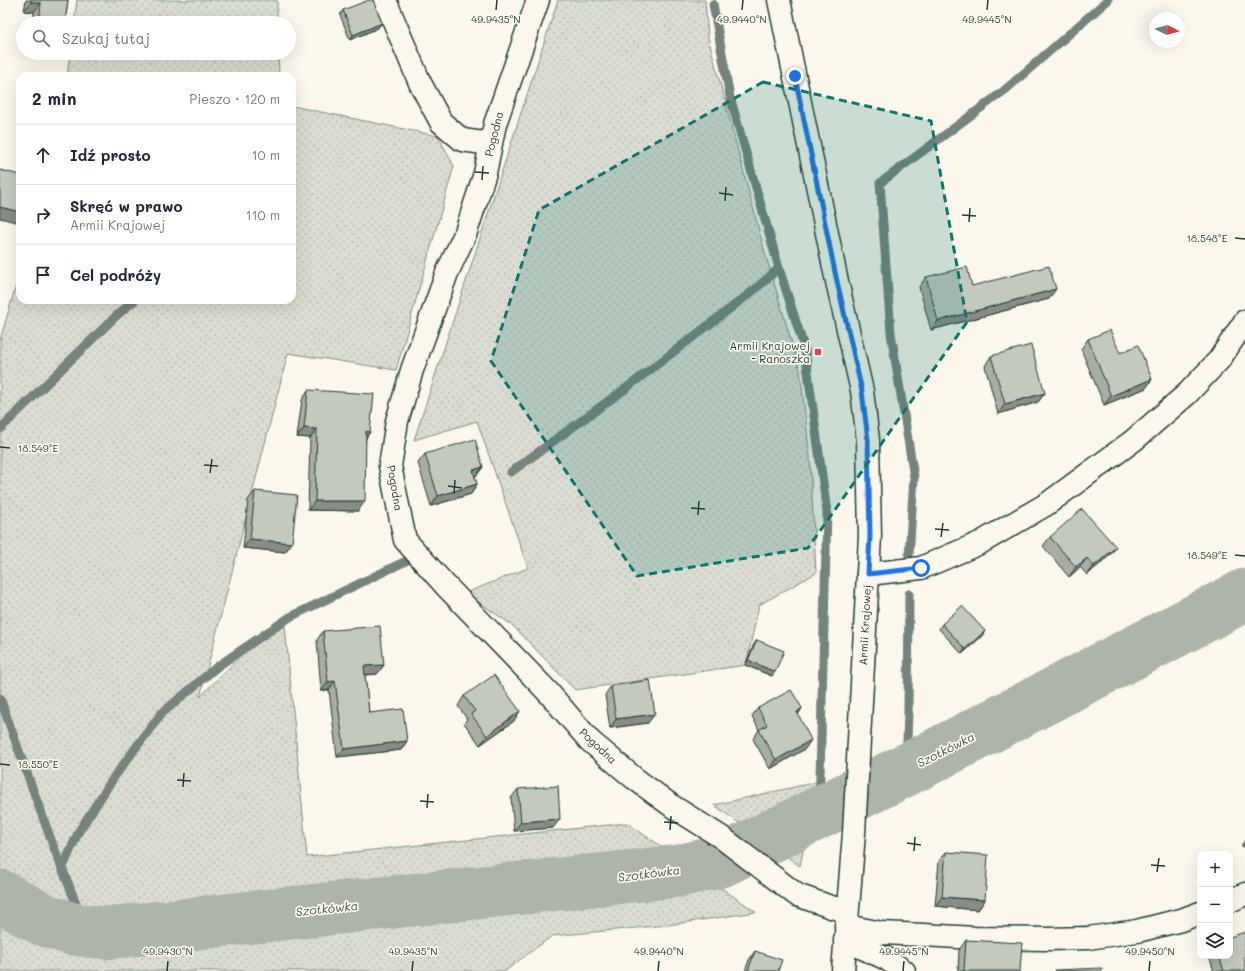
<!DOCTYPE html>
<html lang="pl">
<head>
<meta charset="utf-8">
<style>
	body { margin:0; font-family:Mali,sans-serif; background:#f2f2f3; color:#1f2937 }
	.controls { position:absolute; right:12px; bottom:12px; display:grid; overflow:hidden; border-radius:8px; box-shadow:0 4px 16px #0002 }
	.controls button { width:36px; height:36px; display:grid; place-items:center; padding:0; border:0; border-bottom:1px solid #e0e1e3; background:#fff; color:#1f2937; font:20px sans-serif }
	.compass { position:absolute; left:1149px; top:12px; width:36px; height:36px; border-radius:50%; background:#fff; box-shadow:0 4px 16px #0002; rotate:95deg }
	.stop { position:absolute; width:12px; height:12px; margin:-9px; border:3px solid #1a73e8; border-radius:50%; background:#fff }
	.stop.end { background:#1a73e8; border-color:#fff; box-shadow:0 1px 4px #0008 }
	.list { margin:0; padding:0; list-style:none }
	h2 { display:flex; justify-content:space-between; align-items:center; height:52px; margin:0; padding:0 16px; font-size:17px }
	h2 small { font-size:13px; font-weight:400; color:#747a83 }
	.list li { display:grid; grid-template-columns:26px 1fr auto; gap:12px; align-items:center; box-sizing:border-box; height:60px; padding:0 16px; border-top:1px solid #e0e1e3 }
	.list b { display:block; font-size:15px; white-space:nowrap }
	.list p { margin:0; font-size:13px; white-space:nowrap; color:#747a83 }
	.list em { font-size:13px; font-style:normal; color:#747a83 }
	.icon { flex:none; width:22px; height:22px; fill:none; stroke:currentColor; stroke-width:2; stroke-linecap:round; stroke-linejoin:round }
	.map { position:relative; flex:none; width:1245px; height:971px; overflow:hidden }
	.search { position:absolute; background:#fff; box-shadow:0 4px 16px #0002; left:16px; top:16px; width:280px; height:44px; display:flex; align-items:center; gap:10px; box-sizing:border-box; padding:0 14px; border-radius:22px; color:#747a83; font-size:15px }
	.panel { position:absolute; background:#fff; box-shadow:0 4px 16px #0002; left:16px; top:72px; width:280px; height:232px; border-radius:12px }
	.map>svg:first-child { display:block }
	.grass { fill:url(#grass-dots); stroke:#7d8c82 }
	.lines { fill:none; stroke-linecap:round; stroke-linejoin:round }
	.stream { stroke:#74847b; stroke-width:9 }
	.river { stroke:#adb4aa; stroke-width:53 }
	.street-casing { stroke:#1f3d34; stroke-width:25 }
	.secondary-casing { stroke:#1f3d34; stroke-width:25 }
	.street { stroke:#fbf7ec; stroke-width:22 }
	.secondary { stroke:#fbf7ec; stroke-width:22 }
	.wall { fill:#a9ada3; stroke:#1f3d34 }
	.shaded-wall { fill:#898d85; stroke:#1f3d34 }
	.building { fill:#c4c9be; stroke:#1f3d34 }
	.route { stroke:#1a73e8; stroke-width:5 }
	.marked { fill:#0f766e; fill-opacity:0.2; stroke:#0f766e; stroke-width:3; stroke-dasharray:8 5; stroke-linejoin:round }
	.ticks { fill:none; stroke:#1f3d34; stroke-width:1.5 }
	.poi-dot { fill:#d1495b; stroke:#fbf7ec; stroke-width:1.5 }
	.labels { text-anchor:middle; stroke-width:3.5; stroke-linejoin:round; paint-order:stroke }
	.street-label { font-size:11px; fill:#1f3d34; stroke:#fbf7ec }
	.poi-label { font-size:11px; fill:#1f3d34; stroke:#fbf7ec; text-anchor:end }
	.water-label { font-size:12px; font-style:italic; fill:#425b52; stroke:#fbf7ec }
	.ticks-label { font-size:10px; text-anchor:middle; fill:#1f3d34; stroke:#fbf7ec; stroke-width:3.5; stroke-linejoin:round; paint-order:stroke }
</style>
</head>
<body>
<div class="map">
<svg width="1245" height="971" viewBox="0 0 1245 971">
	<defs>
		<pattern id="grass-dots" width="8" height="8" patternUnits="userSpaceOnUse"><rect width="8" height="8" fill="#dbdcd1"/><path d="M2 2h.1M6 6h.1" fill="none" stroke="#bcbeb4" stroke-width="1.8" stroke-linecap="round"/></pattern>
	</defs>
	<rect width="100%" height="100%" fill="#fbf7ec"/>
	<filter id="ink" filterUnits="userSpaceOnUse"><feTurbulence type="fractalNoise" baseFrequency=".025" numOctaves="2"/><feDisplacementMap in="SourceGraphic" scale="8" xChannelSelector="R" yChannelSelector="G"/><feConvolveMatrix kernelMatrix="1 2 1 2 8 2 1 2 1" color-interpolation-filters="sRGB"/></filter>
	<g filter="url(#ink)">
		<path class="grass" d="M 77,0 L 277,0 L 277,23 L 74,23 Z
			M 558,0 L 705,0 L 708,37 L 765,253 L 800,370 L 810,457 L 816,573 L 759,605 L 746,665 L 575,690 L 512,625 L 474,599 L 468,592 L 528,568 L 477,421 L 414,440 Z
			M 70,53 L 278,53 L 279,76 L 67,76 Z
			M 292,106 L 438,136 L 454,166 L 396,370 L 288,353 L 200,697 L 250,646 L 285,626 L 307,857 L 627,823 L 756,912 L 668,925 L 552,936 L 505,971 L 0,971 L 0,340 L 20,272 L 20,300 L 292,300 Z
			M 817,782 L 800,866 L 714,805 Z"/>
		<g class="lines">
			<path class="stream" d="M 713,4 L 730,97 L 779,268 L 805,350 L 827,512 L 819,813
				M 0,429 L 116,316 L 135,300
				M 511,472 L 629,386 L 753,291 L 779,268
				M 909,557 L 914,477 L 891,333 L 880,183 L 1005,90 L 1108,0
				M 0,698 L 51,840 L 87,931
				M 906,770 L 908,712 L 909,594
				M 62,869 L 79,831 L 114,777 L 161,714 L 218,666 L 290,617 L 406,561"/>
			<path class="river" d="M 0,896 L 42,919 L 72,929 L 106,933 L 679,871 L 721,861 L 920,763 L 1245,595"/>
			<defs>
				<path id="street" d="M 385,0 L 420,83 L 441,122 L 462,140 L 491,144
					M 538,0 L 495,124 L 485,173 L 466,232 L 447,273 L 412,370 L 397,421 L 390,466 L 405,540 L 445,585 L 548,692 L 590,741 L 634,778 L 672,806 L 721,837 L 797,895 L 831,907 L 847,911
					M 868,574 L 921,568 L 980,543 L 1047,504 L 1134,440 L 1187,394 L 1219,360 L 1245,321
					M 1230,901 L 1245,894
					M 846,926 L 882,933 L 923,935 L 975,938 L 1048,939 L 1088,938 L 1137,931 L 1181,920 L 1200,913
					M 845,940 L 887,959 L 904,971"/>
				<path id="secondary" d="M 779,0 L 836,277 L 862,391 L 868,440 L 870,536 L 854,833 L 843,971"/>
			</defs>
			<use href="#street" class="street-casing"/>
			<use href="#secondary" class="secondary-casing"/>
			<use href="#street" class="street"/>
			<use href="#secondary" class="secondary"/>
		</g>
		<path class="wall" d="M 26,0 L 68,0 L 65,23 L 33,23 L 34,12 L 24,11 Z
			M 343,10 L 378,28 L 350,40 L 340,15 Z
			M 926,277 L 972,286 L 1049,299 L 931,330 L 919,287 Z
			M 1088,339 L 1120,353 L 1152,379 L 1146,388 L 1104,405 L 1081,349 Z
			M 991,356 L 1045,393 L 1038,402 L 998,414 L 985,366 Z
			M 308,390 L 370,432 L 366,438 L 358,511 L 308,510 L 310,438 L 297,437 L 302,400 Z
			M 425,454 L 483,467 L 476,476 L 475,477 L 477,484 L 471,494 L 431,506 L 418,463 Z
			M 255,491 L 292,543 L 285,552 L 243,548 L 248,500 Z
			M 1050,537 L 1116,547 L 1109,556 L 1087,575 L 1080,567 L 1069,577 L 1043,546 Z
			M 942,624 L 982,636 L 962,654 L 939,629 Z
			M 323,631 L 384,665 L 377,674 L 365,675 L 369,713 L 407,741 L 401,750 L 337,757 L 329,690 L 321,691 L 317,640 Z
			M 757,640 L 772,676 L 745,665 L 754,644 Z
			M 611,686 L 648,723 L 610,728 L 605,695 Z
			M 464,696 L 514,721 L 480,745 L 464,723 L 467,719 L 458,706 Z
			M 758,708 L 802,708 L 798,715 L 805,749 L 770,769 L 753,739 L 759,730 L 752,716 Z
			M 518,789 L 553,828 L 514,831 L 511,798 Z
			M 946,852 L 985,900 L 978,910 L 935,906 L 939,861 Z
			M 966,940 L 1020,971 L 958,971 L 959,950 Z
			M 755,951 L 778,971 L 745,971 L 749,960 Z
			M 1209,956 L 1230,956 L 1245,971 L 1214,971 Z"/>
		<path class="shaded-wall" d="M 31,2 L 41,3 L 34,12 L 24,11 Z
			M 382,23 L 378,28 L 350,40 L 353,35 Z
			M 0,207 L 20,212 L 20,223 L 0,218 Z
			M 1056,289 L 1049,299 L 931,330 L 938,321 Z
			M 1152,379 L 1146,388 L 1104,405 L 1111,396 Z
			M 1045,393 L 1038,402 L 998,414 L 1005,404 Z
			M 304,428 L 317,429 L 310,438 L 297,437 Z
			M 366,431 L 370,432 L 363,441 Z
			M 483,467 L 476,476 L 466,479 L 473,470 Z
			M 477,484 L 471,494 L 431,506 L 438,496 Z
			M 315,501 L 365,501 L 358,511 L 308,510 Z
			M 250,539 L 292,543 L 285,552 L 243,548 Z
			M 1116,547 L 1109,556 L 1087,575 L 1094,566 Z
			M 1087,558 L 1080,567 L 1069,577 L 1076,567 Z
			M 985,631 L 982,636 L 962,654 L 965,649 Z
			M 748,660 L 775,672 L 772,676 L 745,665 Z
			M 384,665 L 377,674 L 358,675 L 364,666 Z
			M 335,681 L 329,690 L 321,691 L 328,682 Z
			M 802,708 L 796,717 L 797,712 Z
			M 520,711 L 514,721 L 480,745 L 487,736 Z
			M 655,714 L 648,723 L 610,728 L 616,719 Z
			M 811,740 L 805,749 L 770,769 L 776,760 Z
			M 407,741 L 401,750 L 337,757 L 344,749 Z
			M 560,819 L 553,828 L 514,831 L 521,822 Z
			M 1245,840 L 1245,847 L 1241,846 Z
			M 942,897 L 985,900 L 978,910 L 935,906 Z"/>
		<path class="building" d="M 31,0 L 68,0 L 65,23 L 39,23 L 41,3 L 31,2 Z
			M 369,0 L 373,0 L 382,23 L 353,35 L 343,10 Z
			M 0,170 L 20,175 L 20,212 L 0,207 Z
			M 1049,266 L 1056,289 L 938,321 L 926,277 L 967,267 L 972,286 Z
			M 1110,330 L 1120,353 L 1138,345 L 1152,379 L 1111,396 L 1088,339 Z
			M 1031,345 L 1045,393 L 1005,404 L 991,356 Z
			M 308,390 L 374,394 L 370,432 L 366,431 L 365,501 L 315,501 L 317,429 L 304,428 Z
			M 475,439 L 483,467 L 473,470 L 477,484 L 438,496 L 425,454 Z
			M 255,491 L 297,495 L 292,543 L 250,539 Z
			M 1082,509 L 1116,547 L 1094,566 L 1087,558 L 1076,567 L 1050,537 Z
			M 962,606 L 985,631 L 965,649 L 942,624 Z
			M 380,626 L 384,665 L 364,666 L 369,713 L 403,709 L 407,741 L 344,749 L 335,681 L 328,682 L 323,631 Z
			M 757,640 L 784,651 L 775,672 L 748,660 Z
			M 494,675 L 520,711 L 487,736 L 471,714 L 475,711 L 464,696 Z
			M 650,680 L 655,714 L 616,719 L 611,686 Z
			M 791,690 L 802,708 L 797,712 L 811,740 L 776,760 L 759,730 L 767,725 L 758,708 Z
			M 558,786 L 560,819 L 521,822 L 518,789 Z
			M 946,852 L 988,855 L 985,900 L 942,897 Z
			M 1245,932 L 1245,971 L 1224,971 L 1219,956 L 1230,956 L 1230,937 Z
			M 966,940 L 1022,943 L 1020,971 L 964,971 Z
			M 755,951 L 782,960 L 778,971 L 748,971 Z
			M 1102,968 L 1102,971 L 1055,971 L 1055,970 Z"/>
	</g>
	<g class="lines" filter="url(#ink)">
		<path class="route" d="M 795,76 L 836,277 L 862,391 L 868,440 L 870,536 L 868,574 L 921,568"/>
	</g>
	<path class="marked" d="M 763,82 L 931,121 L 967,322 L 808,548 L 637,576 L 491,361 L 539,210 Z"/>
	<path class="ticks" d="M 496,10 L 497,0M 742,10 L 743,0M 987,10 L 988,0M 475,172 L 489,173M 482,180 L 483,166M 719,193 L 733,195M 725,201 L 726,187M 962,215 L 976,216M 969,222 L 970,208M 1235,238 L 1245,239M 0,447 L 10,448M 204,465 L 218,466M 210,473 L 212,459M 448,486 L 462,488M 454,494 L 455,480M 691,508 L 705,509M 698,515 L 699,501M 935,529 L 949,530M 941,537 L 943,523M 1235,555 L 1245,556M 0,764 L 10,765M 177,780 L 191,781M 183,787 L 184,773M 420,801 L 434,802M 427,808 L 428,794M 664,822 L 678,823M 670,830 L 671,816M 907,843 L 921,845M 914,851 L 915,837M 1151,865 L 1165,866M 1157,872 L 1159,858M 167,971 L 168,961M 412,971 L 413,961M 658,971 L 659,961M 903,971 L 904,961M 1149,971 L 1150,961"/>
	<rect class="poi-dot" x="814" y="348" width="8" height="8" rx="2"/>
	<g class="labels">
		<g class="street-label">
			<text transform="translate(494 134) rotate(-76)" y="4">Pogodna</text>
			<text transform="translate(395 488) rotate(80)" y="4">Pogodna</text>
			<text transform="translate(865 625) rotate(-87)" y="4">Armii Krajowej</text>
			<text transform="translate(598 746) rotate(43)" y="4">Pogodna</text>
		</g>
		<g class="poi-label">
			<text x="810" y="350">Armii Krajowej<tspan x="810" dy="13">- Ranoszka</tspan></text>
		</g>
		<g class="water-label">
			<text transform="translate(946 750) rotate(-27)" y="4">Szotkówka</text>
			<text transform="translate(649 874) rotate(-7)" y="4">Szotkówka</text>
			<text transform="translate(327 909) rotate(-6)" y="4">Szotkówka</text>
		</g>
	</g>
	<g class="ticks-label">
		<text x="496" y="23">49.9435°N</text>
		<text x="742" y="23">49.9440°N</text>
		<text x="987" y="23">49.9445°N</text>
		<text x="1207" y="242">18.548°E</text>
		<text x="38" y="452">18.549°E</text>
		<text x="1207" y="559">18.549°E</text>
		<text x="38" y="768">18.550°E</text>
		<text x="168" y="955">49.9430°N</text>
		<text x="413" y="955">49.9435°N</text>
		<text x="659" y="955">49.9440°N</text>
		<text x="904" y="955">49.9445°N</text>
		<text x="1150" y="955">49.9450°N</text>
	</g>
</svg>
<div class="controls">
<button>+</button>
<button>−</button>
<button><svg class="icon" aria-label="layers" viewBox="0 0 24 24"><path d="M12 4l9 5-9 5-9-5zM3 14l9 5 9-5"/></svg></button>
</div>
<svg class="compass" viewBox="-18 -18 36 36"><path d="M0-13l5 13h-10z" fill="#e53935"/><path d="M0 13l5-13h-10z" fill="#747a83"/></svg>
<div class="stop" style="left:921px;top:568px"></div>
<div class="stop end" style="left:795px;top:76px"></div>
<div class="search"><svg class="icon" aria-label="search" viewBox="0 0 24 24"><circle cx="10" cy="10" r="6"/><path d="M15 15l6 6"/></svg>Szukaj tutaj</div>
<section class="panel">
<h2>2 min<small>Pieszo · 120 m</small></h2>
<ul class="list">
<li><svg class="icon" aria-label="ahead" viewBox="0 0 24 24"><path d="M12 20V5M6 11l6-6 6 6"/></svg><div><b>Idź prosto</b></div><em>10 m</em></li>
<li><svg class="icon" aria-label="right" viewBox="0 0 24 24"><path d="M7 20v-9h11M14 6l5 5-5 5"/></svg><div><b>Skręć w prawo</b><p>Armii Krajowej</p></div><em>110 m</em></li>
<li><svg class="icon" aria-label="arrive" viewBox="0 0 24 24"><path d="M6 21V4h12l-3 4 3 4H6"/></svg><div><b>Cel podróży</b></div></li>
</ul>
</section>
</div>
</body>
</html>
